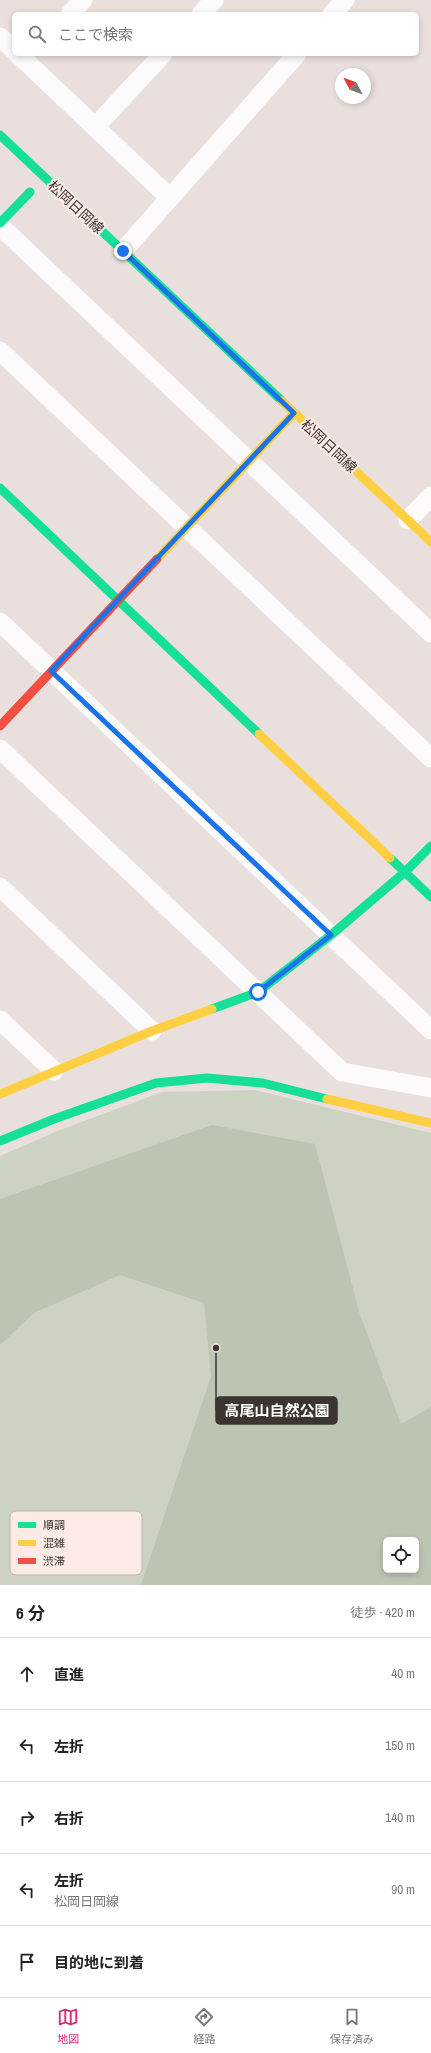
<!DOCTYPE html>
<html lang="ja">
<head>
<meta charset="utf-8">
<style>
	body { margin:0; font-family:"Archivo Narrow","Noto Sans JP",sans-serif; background:#f2f2f2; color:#222 }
	.controls { position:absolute; right:12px; bottom:12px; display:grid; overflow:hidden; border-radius:6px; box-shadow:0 2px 6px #0003 }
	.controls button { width:36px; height:36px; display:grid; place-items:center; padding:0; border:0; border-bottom:1px solid #e0e0e0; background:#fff; color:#222; font:20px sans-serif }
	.compass { position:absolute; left:335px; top:68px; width:36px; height:36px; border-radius:50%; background:#fff; box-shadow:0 2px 6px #0003; rotate:311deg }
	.stop { position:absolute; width:12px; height:12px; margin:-9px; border:3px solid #1a73e8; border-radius:50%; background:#fff }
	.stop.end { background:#1a73e8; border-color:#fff; box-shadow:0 1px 4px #0008 }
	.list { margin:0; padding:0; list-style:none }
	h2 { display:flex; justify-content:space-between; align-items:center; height:52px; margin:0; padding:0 16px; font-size:17px }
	h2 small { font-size:13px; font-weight:400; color:#767676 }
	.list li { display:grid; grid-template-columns:26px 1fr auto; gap:12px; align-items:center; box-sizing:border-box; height:72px; padding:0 16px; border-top:1px solid #e0e0e0 }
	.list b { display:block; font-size:15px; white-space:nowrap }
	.list p { margin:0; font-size:13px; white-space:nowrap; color:#767676 }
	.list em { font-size:13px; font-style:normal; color:#767676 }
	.icon { flex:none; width:22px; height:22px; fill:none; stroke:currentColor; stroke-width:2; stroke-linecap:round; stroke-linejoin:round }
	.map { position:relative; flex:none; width:431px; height:1585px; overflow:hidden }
	.search { position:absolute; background:#fff; box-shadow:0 2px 6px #0003; left:12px; right:12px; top:12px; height:44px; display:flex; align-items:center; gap:10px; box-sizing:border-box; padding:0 14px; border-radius:6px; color:#767676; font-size:15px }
	.sheet { height:412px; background:#fff }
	nav { display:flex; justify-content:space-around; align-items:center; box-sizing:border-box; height:56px; border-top:1px solid #e0e0e0; background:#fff; font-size:11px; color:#767676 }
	nav a { display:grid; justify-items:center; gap:2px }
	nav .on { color:#db2777 }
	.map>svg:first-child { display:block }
	.green { fill:#ccd3c3; fill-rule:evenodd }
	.forest { fill:#bcc4b2; fill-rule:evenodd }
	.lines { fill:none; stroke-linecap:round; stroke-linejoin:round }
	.street { stroke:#fcfafa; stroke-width:19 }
	.fast { stroke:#16e098; stroke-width:9 }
	.slow { stroke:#ffcf43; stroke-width:9 }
	.jam { stroke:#f24e42; stroke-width:9 }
	.route { stroke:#1a73e8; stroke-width:5 }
	.labels { text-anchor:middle; stroke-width:4; stroke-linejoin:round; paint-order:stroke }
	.street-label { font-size:14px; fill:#3b3431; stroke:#fcebe4 }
	.key { fill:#fcebe4; stroke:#c2b4ae; stroke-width:1 }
	.key-label { font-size:11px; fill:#3b3431 }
	.leader { fill:none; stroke:#3b3431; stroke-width:1.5 }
	.callout-dot { fill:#3b3431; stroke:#fcebe4; stroke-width:1.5 }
	.callout { fill:#3b3431; stroke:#3b3431; stroke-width:1.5 }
	.callout-label { font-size:15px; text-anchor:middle; font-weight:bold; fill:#fff }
</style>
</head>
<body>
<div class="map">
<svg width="431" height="1585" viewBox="0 0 431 1585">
	<rect width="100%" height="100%" fill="#e9e0dd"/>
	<path class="green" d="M 255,1090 L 431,1133 L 431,1585 L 0,1585 L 0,1156 L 60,1130 L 162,1092 ZM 386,1540 L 416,1540 L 416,1570 L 386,1570 Z"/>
	<path class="forest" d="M 212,1125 L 315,1144 L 360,1315 L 401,1424 L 431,1407 L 431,1585 L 141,1585 L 211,1376 L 204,1303 L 120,1275 L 34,1313 L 0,1345 L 0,1199 ZM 386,1540 L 416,1540 L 416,1570 L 386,1570 Z"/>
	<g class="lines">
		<path class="street" d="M 70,14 L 83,0
			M 201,14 L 214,0
			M 332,14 L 345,0
			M 0,37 L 14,50
			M 18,54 L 170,198
			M 95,127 L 163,54
			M 0,226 L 431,633
			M 123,251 L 297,54
			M 0,351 L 431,758
			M 408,520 L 431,496
			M 0,622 L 431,1030
			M 0,749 L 342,1072 L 431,1088
			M 0,887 L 152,1031
			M 0,1020 L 54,1071"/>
		<path class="fast" d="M 0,135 L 282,401
			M 0,223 L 30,192
			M 0,488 L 259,734
			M 390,858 L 431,897
			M 212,1009 L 258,992 L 331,935 L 405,872 L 431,846
			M 0,1141 L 54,1119 L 156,1083 L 207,1078 L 263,1083 L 327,1099"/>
		<path class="slow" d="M 282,401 L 431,542
			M 157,559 L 294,413
			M 259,734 L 390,858
			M 0,1094 L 152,1031 L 212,1009
			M 327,1099 L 431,1123"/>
		<path class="jam" d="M 0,726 L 157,559"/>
	</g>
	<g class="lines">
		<path class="route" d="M 123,251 L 294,413 L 51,671 L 331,935 L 258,992"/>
	</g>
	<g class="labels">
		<g class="street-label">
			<text transform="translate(76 207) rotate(43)" y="5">松岡日岡線</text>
			<text transform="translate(329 446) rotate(43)" y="5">松岡日岡線</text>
		</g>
	</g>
	<rect x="10" y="1511" width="132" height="64" rx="6" class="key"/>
	<rect x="18" y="1522" width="18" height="6" fill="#16e098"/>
	<rect x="18" y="1540" width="18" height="6" fill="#ffcf43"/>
	<rect x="18" y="1558" width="18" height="6" fill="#f24e42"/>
	<g class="key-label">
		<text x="43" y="1529">順調</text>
		<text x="43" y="1547">混雑</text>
		<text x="43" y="1565">渋滞</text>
	</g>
	<path class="leader" d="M216 1348L216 1411"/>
	<circle class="callout-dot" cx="216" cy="1348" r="4"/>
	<rect class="callout" x="216" y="1397" width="121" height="27" rx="4"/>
	<g class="callout-label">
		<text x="277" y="1416">高尾山自然公園</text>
	</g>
</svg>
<div class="controls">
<button><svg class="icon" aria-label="locate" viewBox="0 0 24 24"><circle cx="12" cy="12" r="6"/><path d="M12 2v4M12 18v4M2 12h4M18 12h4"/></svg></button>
</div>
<svg class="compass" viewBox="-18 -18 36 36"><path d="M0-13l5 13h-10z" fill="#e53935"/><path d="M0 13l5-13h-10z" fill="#767676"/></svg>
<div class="stop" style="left:258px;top:992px"></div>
<div class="stop end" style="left:123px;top:251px"></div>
<div class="search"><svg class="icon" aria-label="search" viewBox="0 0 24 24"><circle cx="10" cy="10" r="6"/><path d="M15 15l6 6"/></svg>ここで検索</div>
</div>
<section class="sheet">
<h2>6 分<small>徒歩 · 420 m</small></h2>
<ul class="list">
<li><svg class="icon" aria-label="ahead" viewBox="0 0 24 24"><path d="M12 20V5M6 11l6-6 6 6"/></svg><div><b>直進</b></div><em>40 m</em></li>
<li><svg class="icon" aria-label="left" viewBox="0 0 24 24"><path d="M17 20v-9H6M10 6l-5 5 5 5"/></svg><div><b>左折</b></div><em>150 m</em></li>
<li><svg class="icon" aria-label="right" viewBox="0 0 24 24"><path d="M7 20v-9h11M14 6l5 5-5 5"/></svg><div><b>右折</b></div><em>140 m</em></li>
<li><svg class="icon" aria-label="left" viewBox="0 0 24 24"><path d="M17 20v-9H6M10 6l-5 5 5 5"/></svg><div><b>左折</b><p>松岡日岡線</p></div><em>90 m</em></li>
<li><svg class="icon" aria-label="arrive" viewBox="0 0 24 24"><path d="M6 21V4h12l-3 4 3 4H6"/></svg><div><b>目的地に到着</b></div></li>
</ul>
</section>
<nav>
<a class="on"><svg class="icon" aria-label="map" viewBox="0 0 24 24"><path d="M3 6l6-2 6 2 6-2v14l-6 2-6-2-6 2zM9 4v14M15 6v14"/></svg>地図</a>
<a><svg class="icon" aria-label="directions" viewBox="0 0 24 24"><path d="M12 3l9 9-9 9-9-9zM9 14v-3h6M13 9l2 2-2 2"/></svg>経路</a>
<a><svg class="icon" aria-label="saved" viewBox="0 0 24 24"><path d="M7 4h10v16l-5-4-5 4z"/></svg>保存済み</a>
</nav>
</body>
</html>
